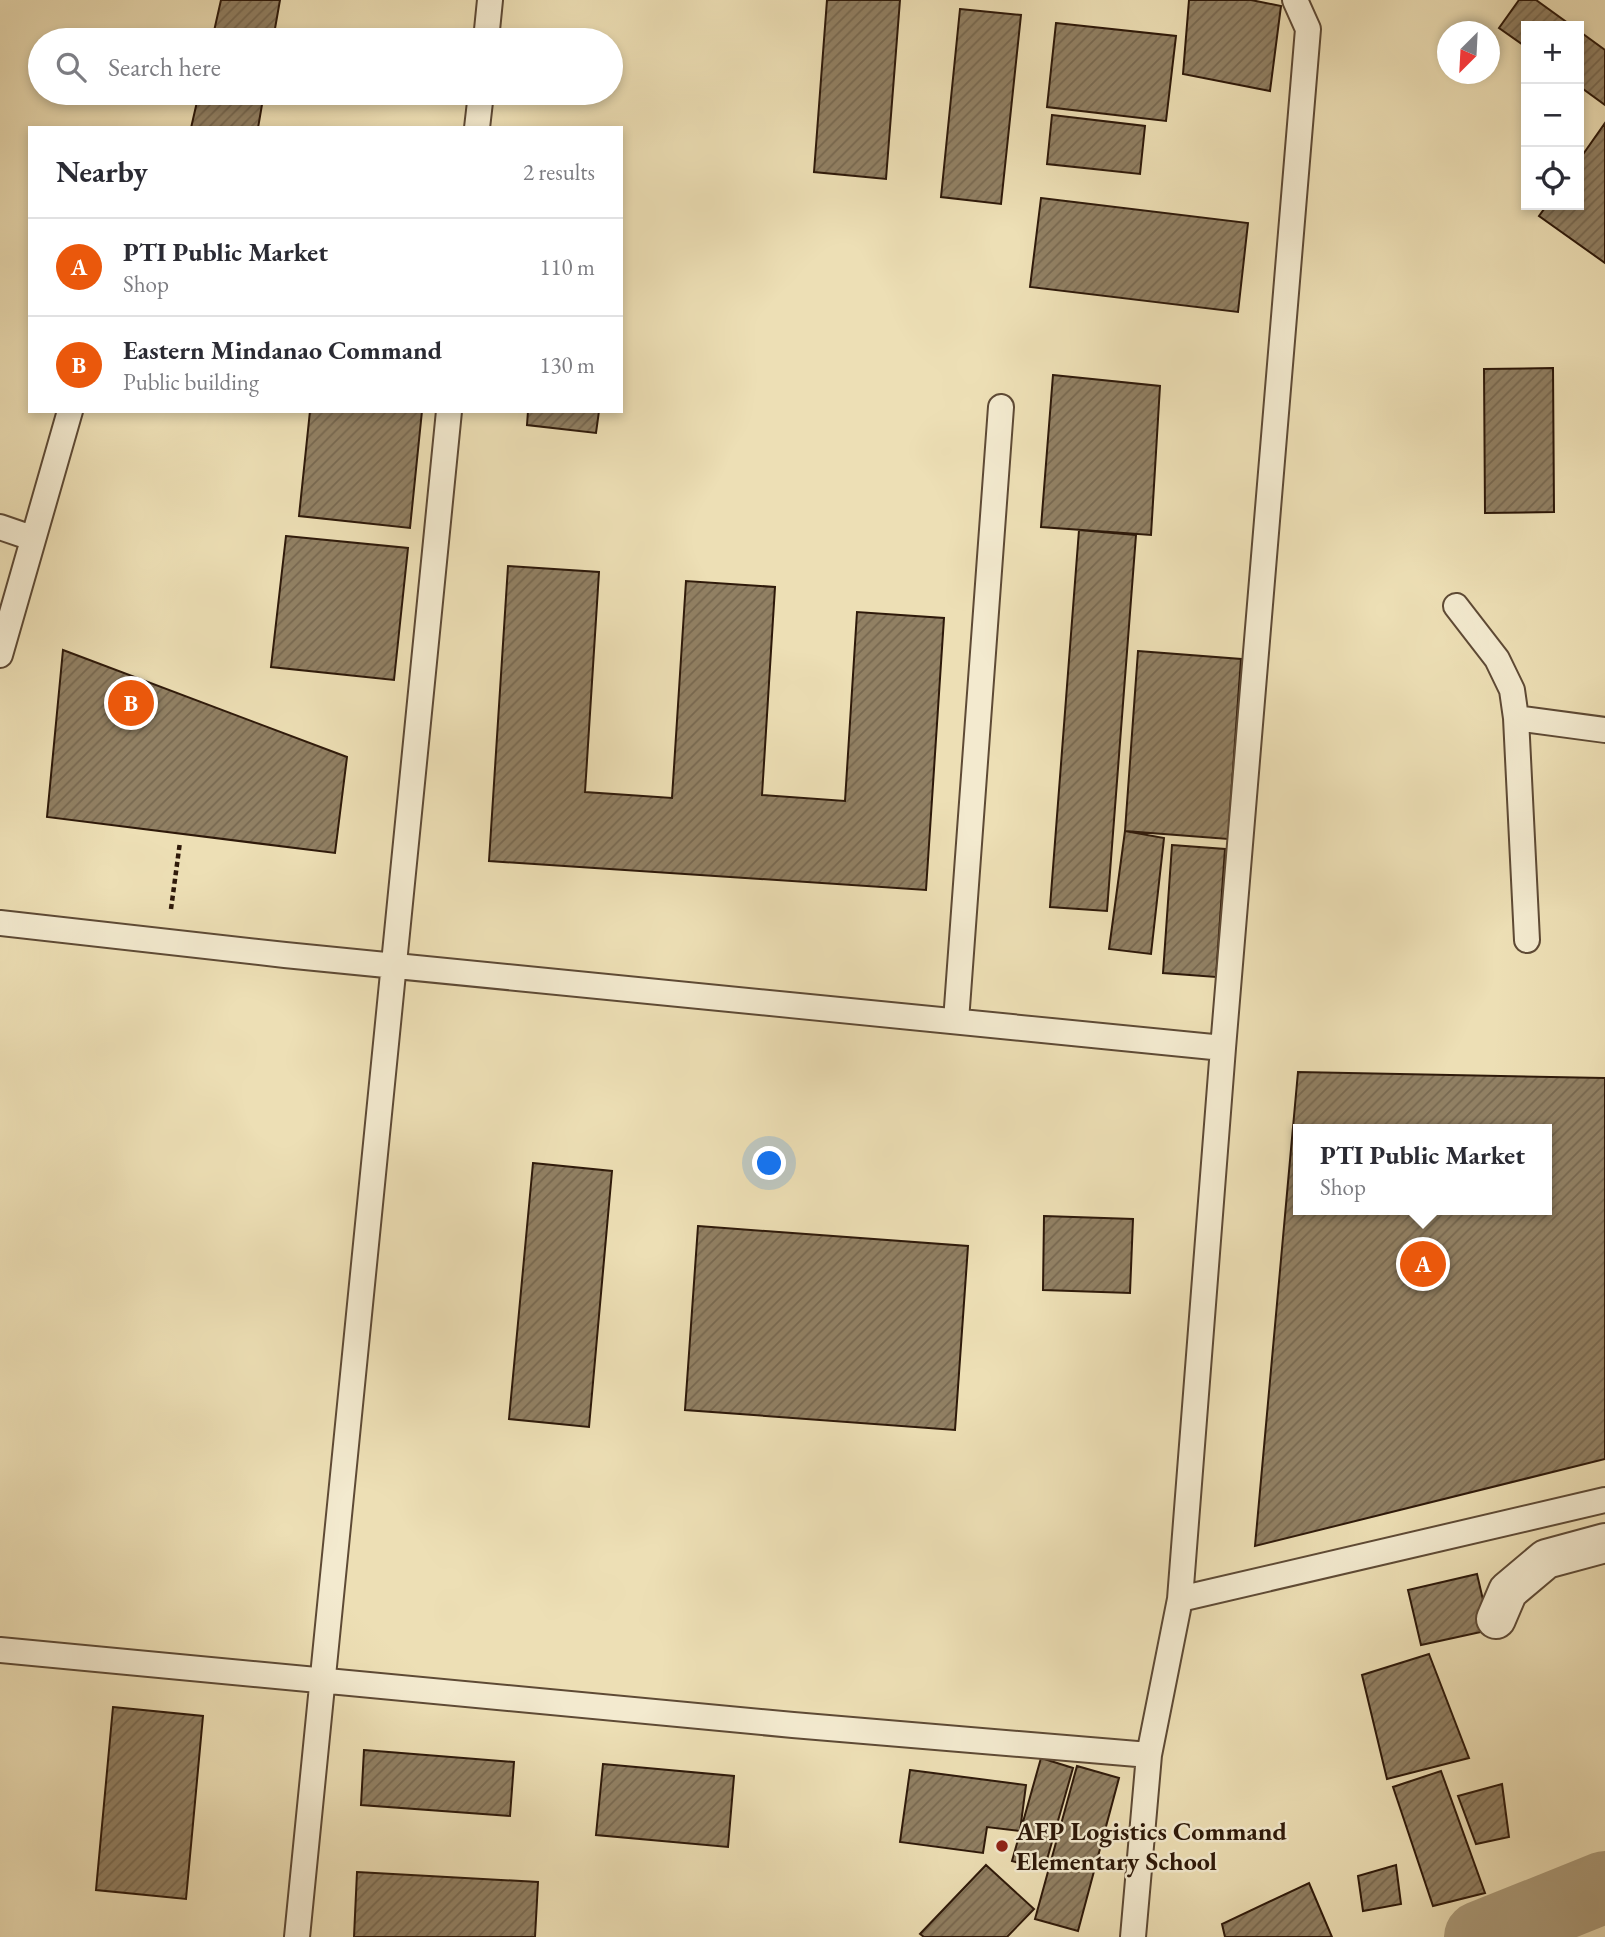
<!DOCTYPE html>
<html lang="en">
<head>
<meta charset="utf-8">
<style>
	body { margin:0; font-family:"EB Garamond",serif; background:#f7f7f7; color:#2b2b33 }
	.controls { position:absolute; right:21px; top:21px; display:grid; overflow:hidden; border-radius:0px; box-shadow:0 4px 10px #0003 }
	.controls button { width:63px; height:63px; display:grid; place-items:center; padding:0; border:0; border-bottom:2px solid #e1e1e2; background:#fff; color:#2b2b33; font:35px sans-serif }
	.compass { position:absolute; left:1437px; top:21px; width:63px; height:63px; border-radius:50%; background:#fff; box-shadow:0 4px 10px #0003; rotate:204deg }
	.you { position:absolute; left:770px; top:1164px; width:24px; height:24px; margin:-18px; border:5px solid #fff; border-radius:50%; background:#1a73e8; box-shadow:0 0 0 10px #1a73e833 }
	.badge { display:grid; place-items:center; width:46px; height:46px; border-radius:50%; background:#ea580c; color:#fff; font-size:23px; font-weight:700 }
	.pin { position:absolute; translate:-50% -50%; border:4px solid #fff; box-shadow:0 2px 7px #0006 }
	.popup { position:absolute; left:1293px; top:1124px; width:259px; height:91px; box-sizing:border-box; display:grid; place-content:center; border-radius:0px; background:#fff; filter:drop-shadow(0 2px 5px #0005); font-size:23px; white-space:nowrap; color:#7c7c81 }
	.popup b { font-size:26px; color:#2b2b33 }
	.popup::after { content:''; position:absolute; left:50%; top:100%; margin-left:-14px; border:14px solid transparent; border-top-color:#fff }
	.list { margin:0; padding:0; list-style:none }
	h2 { display:flex; justify-content:space-between; align-items:center; height:91px; margin:0; padding:0 28px; font-size:30px }
	h2 small { font-size:23px; font-weight:400; color:#7c7c81 }
	.list li { display:grid; grid-template-columns:46px 1fr auto; gap:21px; align-items:center; box-sizing:border-box; height:98px; padding:0 28px; border-top:2px solid #e1e1e2 }
	.list b { display:block; font-size:26px; white-space:nowrap }
	.list p { margin:0; font-size:23px; white-space:nowrap; color:#7c7c81 }
	.list em { font-size:23px; font-style:normal; color:#7c7c81 }
	.icon { flex:none; width:38px; height:38px; fill:none; stroke:currentColor; stroke-width:2; stroke-linecap:round; stroke-linejoin:round }
	.map { position:relative; flex:none; width:1605px; height:1937px; overflow:hidden }
	.search { position:absolute; background:#fff; box-shadow:0 4px 10px #0003; left:28px; top:28px; width:595px; height:77px; display:flex; align-items:center; gap:18px; box-sizing:border-box; padding:0 24px; border-radius:38px; color:#7c7c81; font-size:26px }
	.panel { position:absolute; background:#fff; box-shadow:0 4px 10px #0003; left:28px; top:126px; width:595px; height:287px; border-radius:0px }
	.map>svg:first-child { display:block }
	.lines { fill:none; stroke-linecap:round; stroke-linejoin:round }
	.river { stroke:#ac9c7b; stroke-width:72 }
	.building { fill:url(#building-hatch); stroke:#2e190a; stroke-width:2; fill-rule:evenodd }
	.service-casing { stroke:#5e4a35; stroke-width:28 }
	.minor-casing { stroke:#5e4a35; stroke-width:42 }
	.path { stroke:#2e190a; stroke-width:4.5; stroke-dasharray:5 3.5; stroke-linecap:butt }
	.service { stroke:#f3eacf; stroke-width:24 }
	.minor { stroke:#f3eacf; stroke-width:38 }
	.poi-dot { fill:#8f2418; stroke:#f3eacf; stroke-width:2.5 }
	.labels { text-anchor:middle; stroke-width:5; stroke-linejoin:round; paint-order:stroke }
	.poi-label { font-size:26px; font-weight:bold; fill:#2e190a; stroke:#f3eacf; text-anchor:start }
</style>
</head>
<body>
<div class="map">
<svg width="1605" height="1937" viewBox="0 0 1605 1937">
	<defs>
		<pattern id="building-hatch" width="6" height="6" patternUnits="userSpaceOnUse" patternTransform="scale(1.75)"><rect width="6" height="6" fill="#918063"/><path d="M-1 1l2-2M0 6l6-6M5 7l2-2" fill="none" stroke="#776850"/></pattern>
	</defs>
	<rect width="100%" height="100%" fill="#eddfb5"/>
	<filter id="stains"><feTurbulence type="fractalNoise" baseFrequency=".00286" numOctaves="4"/><feColorMatrix values="0 0 0 0 .2 0 0 0 0 .09 0 0 0 0 .02 0 0 0 .5 -.17"/></filter>
	<radialGradient id="worn" r=".72"><stop offset=".6" stop-color="#630" stop-opacity="0"/><stop offset="1" stop-color="#630" stop-opacity=".3"/></radialGradient>
	<g class="lines">
		<path class="river" d="M 1480,1937 L 1605,1887"/>
	</g>
	<path class="building" d="M 221,0 L 280,0 L 273,40 L 212,40 Z
		M 827,0 L 900,0 L 886,179 L 814,172 Z
		M 1189,0 L 1251,0 L 1281,6 L 1270,91 L 1183,74 Z
		M 1519,0 L 1536,0 L 1572,26 L 1526,26 L 1526,47 L 1499,28 Z
		M 960,9 L 1021,15 L 1001,204 L 941,197 Z
		M 1056,23 L 1176,36 L 1166,121 L 1047,107 Z
		M 1579,31 L 1605,50 L 1605,105 L 1579,86 Z
		M 199,93 L 264,93 L 258,128 L 191,128 Z
		M 1052,115 L 1145,126 L 1140,174 L 1047,164 Z
		M 1605,123 L 1605,263 L 1539,216 L 1547,205 L 1579,205 L 1579,160 Z
		M 1041,198 L 1248,223 L 1238,312 L 1030,287 Z
		M 1553,368 L 1554,512 L 1485,513 L 1484,369 Z
		M 1053,375 L 1160,386 L 1151,535 L 1041,527 Z
		M 310,411 L 422,411 L 410,528 L 299,516 Z
		M 528,411 L 599,411 L 596,433 L 527,425 Z
		M 1079,530 L 1136,535 L 1107,911 L 1050,907 Z
		M 286,536 L 408,548 L 394,680 L 271,667 Z
		M 508,566 L 599,572 L 585,792 L 672,798 L 686,581 L 775,587 L 762,795 L 845,801 L 857,612 L 944,618 L 926,890 L 489,861 Z
		M 63,650 L 347,757 L 335,853 L 47,817 Z
		M 1138,651 L 1241,659 L 1228,839 L 1125,831 Z
		M 1125,831 L 1164,838 L 1151,954 L 1109,949 Z
		M 1172,845 L 1225,849 L 1216,977 L 1163,973 Z
		M 1298,1072 L 1605,1078 L 1605,1459 L 1255,1546 ZM 1299,1129 L 1547,1129 L 1547,1210 L 1299,1210 Z
		M 533,1163 L 612,1171 L 589,1427 L 509,1419 Z
		M 1044,1216 L 1133,1219 L 1130,1293 L 1043,1290 Z
		M 698,1226 L 968,1246 L 955,1430 L 685,1410 Z
		M 1477,1574 L 1490,1630 L 1421,1645 L 1408,1590 Z
		M 1429,1654 L 1469,1758 L 1387,1779 L 1362,1675 Z
		M 113,1707 L 203,1716 L 186,1899 L 96,1890 Z
		M 364,1750 L 514,1762 L 510,1816 L 361,1805 Z
		M 1041,1758 L 1073,1768 L 1044,1870 L 1012,1861 Z
		M 603,1764 L 734,1776 L 728,1847 L 596,1835 Z
		M 1077,1766 L 1119,1778 L 1078,1931 L 1035,1919 Z
		M 910,1770 L 1026,1785 L 1020,1831 L 987,1827 L 983,1853 L 900,1842 Z
		M 1441,1771 L 1485,1893 L 1433,1906 L 1393,1787 Z
		M 1502,1784 L 1509,1837 L 1476,1844 L 1458,1796 Z
		M 986,1865 L 1034,1909 L 1007,1937 L 924,1937 L 920,1934 Z
		M 1396,1865 L 1401,1904 L 1363,1911 L 1358,1876 Z
		M 357,1872 L 538,1882 L 535,1937 L 354,1937 Z
		M 1309,1883 L 1332,1937 L 1225,1937 L 1222,1924 Z"/>
	<g class="lines">
		<defs>
			<path id="service" d="M 486,40 L 490,0
				M 477,128 L 481,93
				M 0,527 L 32,538
				M 1456,606 L 1497,659 L 1512,690 L 1516,718 L 1527,940
				M 0,655 L 70,411
				M 1516,718 L 1605,730
				M 0,923 L 285,955 L 1223,1048
				M 956,1021 L 1001,407
				M 1180,1599 L 1605,1500
				M 0,1650 L 793,1725 L 1149,1755
				M 297,1937 L 449,411
				M 1133,1937 L 1149,1755 L 1180,1599 L 1223,1048 L 1308,29 L 1295,0"/>
			<path id="minor" d="M 1496,1619 L 1508,1591 L 1546,1559 L 1605,1543"/>
		</defs>
		<use href="#service" class="service-casing"/>
		<use href="#minor" class="minor-casing"/>
		<path class="path" d="M 171,909 L 180,842"/>
		<use href="#service" class="service"/>
		<use href="#minor" class="minor"/>
	</g>
	<circle class="poi-dot" cx="1002" cy="1846" r="7"/>
	<g class="labels">
		<g class="poi-label">
			<text x="1016" y="1840">AFP Logistics Command<tspan x="1016" dy="30">Elementary School</tspan></text>
		</g>
	</g>
	<rect width="100%" height="100%" filter="url(#stains)"/>
	<rect width="100%" height="100%" fill="url(#worn)"/>
</svg>
<div class="controls">
<button>+</button>
<button>−</button>
<button><svg class="icon" aria-label="locate" viewBox="0 0 24 24"><circle cx="12" cy="12" r="6"/><path d="M12 2v4M12 18v4M2 12h4M18 12h4"/></svg></button>
</div>
<svg class="compass" viewBox="-18 -18 36 36"><path d="M0-13l5 13h-10z" fill="#e53935"/><path d="M0 13l5-13h-10z" fill="#7c7c81"/></svg>
<div class="you"></div>
<div class="pin badge" style="left:1423px;top:1264px">A</div>
<div class="popup"><b>PTI Public Market</b>Shop</div>
<div class="pin badge" style="left:131px;top:703px">B</div>
<div class="search"><svg class="icon" aria-label="search" viewBox="0 0 24 24"><circle cx="10" cy="10" r="6"/><path d="M15 15l6 6"/></svg>Search here</div>
<section class="panel">
<h2>Nearby<small>2 results</small></h2>
<ul class="list">
<li><span class="badge">A</span><div><b>PTI Public Market</b><p>Shop</p></div><em>110 m</em></li>
<li><span class="badge">B</span><div><b>Eastern Mindanao Command</b><p>Public building</p></div><em>130 m</em></li>
</ul>
</section>
</div>
</body>
</html>
